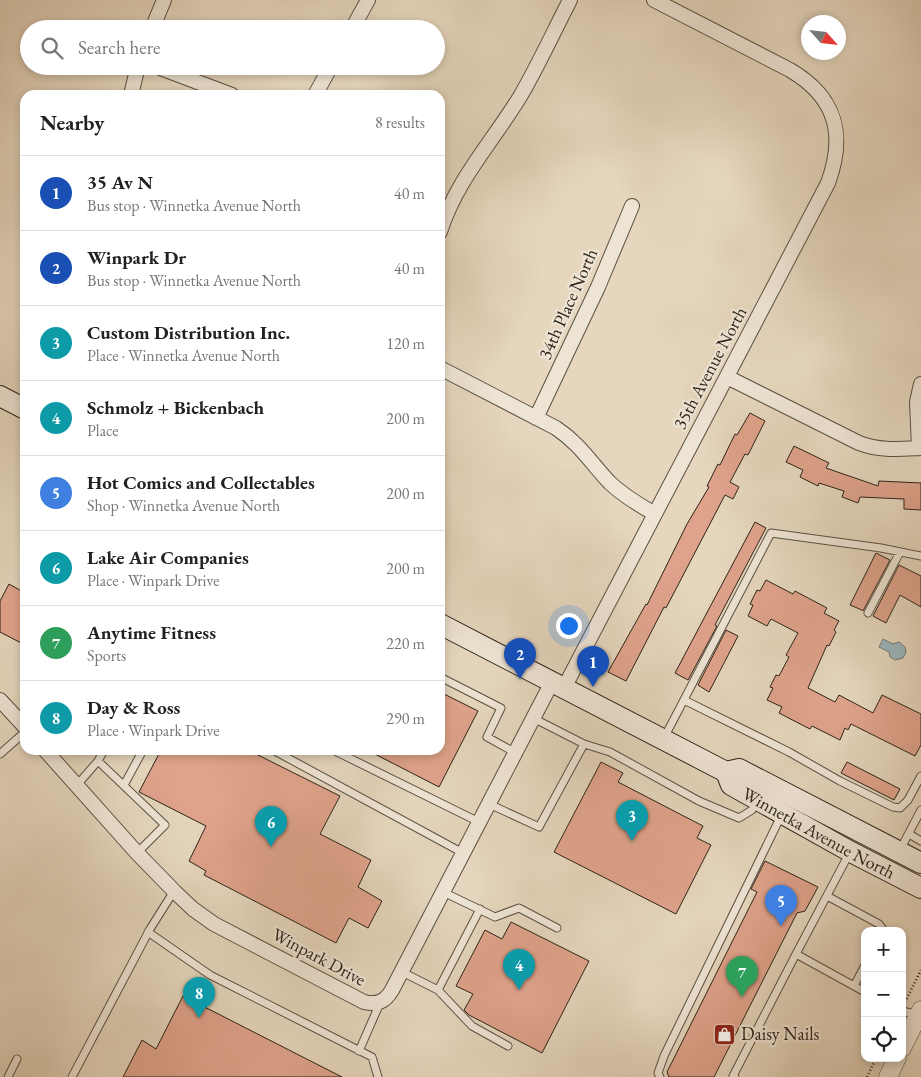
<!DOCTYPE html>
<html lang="en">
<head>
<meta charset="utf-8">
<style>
	body { margin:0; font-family:"EB Garamond",serif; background:#f2f2f2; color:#222 }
	.controls { position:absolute; right:15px; bottom:15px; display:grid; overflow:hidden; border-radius:10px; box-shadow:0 2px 8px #0003 }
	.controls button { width:45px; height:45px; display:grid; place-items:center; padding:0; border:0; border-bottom:1px solid #e0e0e0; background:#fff; color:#222; font:25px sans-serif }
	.compass { position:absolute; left:801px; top:15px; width:45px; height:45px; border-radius:50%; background:#fff; box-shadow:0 2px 8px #0003; rotate:117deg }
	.you { position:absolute; left:568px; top:625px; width:18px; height:18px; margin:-12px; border:4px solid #fff; border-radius:50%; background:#1a73e8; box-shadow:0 0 0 8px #1a73e833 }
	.badge { display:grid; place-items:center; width:32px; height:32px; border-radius:50%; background:#8f2418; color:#fff; font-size:16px; font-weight:700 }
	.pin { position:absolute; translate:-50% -41px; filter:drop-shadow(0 1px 2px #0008) }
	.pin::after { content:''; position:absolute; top:26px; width:18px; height:15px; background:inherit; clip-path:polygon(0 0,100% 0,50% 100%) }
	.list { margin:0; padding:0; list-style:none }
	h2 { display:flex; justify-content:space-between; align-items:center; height:65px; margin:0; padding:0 20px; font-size:21px }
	h2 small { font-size:16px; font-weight:400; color:#767676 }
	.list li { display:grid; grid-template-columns:32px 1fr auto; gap:15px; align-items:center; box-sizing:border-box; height:75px; padding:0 20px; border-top:1px solid #e0e0e0 }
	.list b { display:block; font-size:19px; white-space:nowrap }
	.list p { margin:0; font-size:16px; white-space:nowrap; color:#767676 }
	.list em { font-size:16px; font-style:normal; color:#767676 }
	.icon { flex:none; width:28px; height:28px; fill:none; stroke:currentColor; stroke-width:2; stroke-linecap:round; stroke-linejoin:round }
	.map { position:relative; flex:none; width:921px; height:1077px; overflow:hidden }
	.search { position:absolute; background:#fff; box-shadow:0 2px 8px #0003; left:20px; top:20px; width:425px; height:55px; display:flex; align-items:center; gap:12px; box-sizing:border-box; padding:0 18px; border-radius:28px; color:#767676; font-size:19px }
	.panel { position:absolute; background:#fff; box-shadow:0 2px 8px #0003; left:20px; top:90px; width:425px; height:665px; border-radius:15px }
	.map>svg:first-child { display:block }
	.water { fill:#9cb6bc; stroke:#6f7b7b }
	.building { fill:#dfa38b; stroke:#2c231a }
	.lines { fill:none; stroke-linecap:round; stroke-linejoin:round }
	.service-casing { stroke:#5a5043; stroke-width:9 }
	.minor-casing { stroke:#5a5043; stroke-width:16 }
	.tertiary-casing { stroke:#5a5043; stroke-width:19 }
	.secondary-casing { stroke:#2c231a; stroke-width:22 }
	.path { stroke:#2c231a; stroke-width:2.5; stroke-dasharray:1 2.5; stroke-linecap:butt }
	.service { stroke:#eee4d4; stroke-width:7 }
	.minor { stroke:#eee4d4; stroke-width:14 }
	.tertiary { stroke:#eee4d4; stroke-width:18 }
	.secondary { stroke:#eee4d4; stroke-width:20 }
	.labels { text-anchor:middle; stroke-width:4.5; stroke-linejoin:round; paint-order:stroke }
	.street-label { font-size:18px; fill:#2c231a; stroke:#eee4d4 }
	.poi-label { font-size:18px; fill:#2c231a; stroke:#eee4d4; text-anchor:start }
</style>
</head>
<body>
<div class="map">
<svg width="921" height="1077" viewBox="0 0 921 1077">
	<rect width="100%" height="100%" fill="#e5d6bd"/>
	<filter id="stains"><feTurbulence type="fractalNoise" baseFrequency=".004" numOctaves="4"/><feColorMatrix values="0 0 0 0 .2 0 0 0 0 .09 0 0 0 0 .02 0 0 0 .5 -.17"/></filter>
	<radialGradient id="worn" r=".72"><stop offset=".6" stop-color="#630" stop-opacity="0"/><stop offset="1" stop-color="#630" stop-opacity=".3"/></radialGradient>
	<path class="water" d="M 883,639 L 893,644 L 899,642 L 905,647 L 906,652 L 903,658 L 895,660 L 890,657 L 889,652 L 879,647 Z"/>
	<path class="building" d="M 750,413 L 765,421 L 748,455 L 745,454 L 730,482 L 739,487 L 733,499 L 725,495 L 666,608 L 664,607 L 626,681 L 608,672 L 646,604 L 647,605 L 687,524 L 709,487 L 707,486 L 718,464 L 720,465 L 735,434 L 737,435 Z
		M 794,446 L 829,463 L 826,468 L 878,486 L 879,481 L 921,483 L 921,510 L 904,509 L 904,499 L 860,497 L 858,503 L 842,497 L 844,491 L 819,483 L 818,486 L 800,477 L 803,470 L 786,462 Z
		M 755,522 L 766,528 L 715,625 L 717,626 L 688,680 L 675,673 Z
		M 876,553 L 890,560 L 863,611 L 862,610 L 850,605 Z
		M 899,565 L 921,576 L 921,607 L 900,595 L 886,623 L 873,616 Z
		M 766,580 L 793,594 L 795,591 L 827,608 L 824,613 L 839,621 L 834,630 L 836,632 L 829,646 L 827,645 L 808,688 L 835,702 L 839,695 L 873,713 L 882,695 L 921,714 L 921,745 L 915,756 L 851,724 L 848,730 L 845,728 L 840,740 L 812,726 L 810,729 L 779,713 L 782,707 L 767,700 L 773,688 L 770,687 L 776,675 L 779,676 L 789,657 L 786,655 L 798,633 L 771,619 L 767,626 L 748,616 L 753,605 L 750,604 L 757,590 L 760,591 Z
		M 9,584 L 25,593 L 25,645 L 0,632 L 0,601 Z
		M 726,630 L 738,636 L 709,692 L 698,685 Z
		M 440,692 L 478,711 L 439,787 L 367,750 L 440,750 Z
		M 161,750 L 248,750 L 340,796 L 320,834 L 371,860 L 358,887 L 382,901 L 368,928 L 349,918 L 336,943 L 204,875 L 206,871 L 189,861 L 206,826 L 139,792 Z
		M 601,762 L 623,773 L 618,782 L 703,826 L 697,838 L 711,845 L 676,914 L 554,852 Z
		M 847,762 L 900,789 L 894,800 L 841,773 Z
		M 765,861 L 818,887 L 805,911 L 797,913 L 714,1077 L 669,1077 L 667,1072 L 757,892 L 751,889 Z
		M 511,922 L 589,961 L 542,1053 L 469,1015 L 464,1010 L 473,994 L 456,986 L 485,930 L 502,939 Z
		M 183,996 L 342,1077 L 123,1077 L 142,1040 L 156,1049 Z"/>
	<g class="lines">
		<defs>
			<path id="service" d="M 868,613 L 900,552
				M 440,677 L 501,708 L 487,737 L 516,753
				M 684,700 L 789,752 L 840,781 L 893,807 L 900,808 L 908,800 L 921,776
				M 664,738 L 771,533 L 881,548 L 921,556
				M 584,744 L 610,752 L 699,801 L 739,818 L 752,810 L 757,802
				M 273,750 L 463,853
				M 333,750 L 479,822
				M 0,754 L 25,732
				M 98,761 L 165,825 L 137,853
				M 77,785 L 98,761 L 104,750
				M 124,785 L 143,750
				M 489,804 L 539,827 L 584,744 L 533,718
				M 909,834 L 921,841
				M 900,850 L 921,810
				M 443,892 L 495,917 L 519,908 L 557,928
				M 827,896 L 879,924 L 882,928 L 881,931
				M 148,932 L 210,975 L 372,1057 L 378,1077
				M 796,954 L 865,992
				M 402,972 L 438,990 L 472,1026 L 508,1046
				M 854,986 L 865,965
				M 438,990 L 480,909
				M 902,1011 L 919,1015
				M 359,1051 L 380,1003
				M 8,1077 L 17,1059
				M 72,1077 L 150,929 L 174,891
				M 660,1077 L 658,1073 L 664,1056 L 781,816
				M 735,1077 L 733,1076 L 796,954 L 850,852"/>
			<path id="minor" d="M 152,29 L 164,0
				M 352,29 L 368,0
				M 155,66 L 232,95
				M 131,95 L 138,66
				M 315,95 L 331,66
				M 440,232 C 456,180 494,140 521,95 C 539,64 554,31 570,0
				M 440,368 L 556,428 C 580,444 591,463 610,483 C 624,496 639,505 655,514
				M 727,377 L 859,443 C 880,451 899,449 921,448
				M 536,418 L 598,287 L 632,206
				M 919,448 L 917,402 L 921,384
				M 564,688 L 828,183 C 846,134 836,97 790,70 L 654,0
				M 0,700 L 25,727
				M 45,750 L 137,853 L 174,891 L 193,909 L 214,924 L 364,1002 C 377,1005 385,1002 392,990 L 552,682"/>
			<path id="tertiary" d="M 902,1048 L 921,1010
				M 888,1077 L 897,1058"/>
			<g id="secondary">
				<path d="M 0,396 L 25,409"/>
				<path id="s1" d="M 440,624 L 726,772 L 731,785 L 851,852 L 921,888"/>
				<path d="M 726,772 L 739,769 L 921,863"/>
			</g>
		</defs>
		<use href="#service" class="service-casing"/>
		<use href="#minor" class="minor-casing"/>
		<use href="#tertiary" class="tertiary-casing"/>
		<use href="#secondary" class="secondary-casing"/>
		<path class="path" d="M 905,1002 L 921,970
			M 867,1077 L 876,1058"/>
		<use href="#service" class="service"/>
		<use href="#minor" class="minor"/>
		<use href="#tertiary" class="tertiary"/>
		<use href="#secondary" class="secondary"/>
	</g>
	<defs>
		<symbol id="shop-square" viewBox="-11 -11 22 22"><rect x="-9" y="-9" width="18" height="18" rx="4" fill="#8f2418" stroke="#eee4d4"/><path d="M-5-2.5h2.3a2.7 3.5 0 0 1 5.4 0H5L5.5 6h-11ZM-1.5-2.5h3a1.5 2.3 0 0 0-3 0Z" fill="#fff"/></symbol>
	</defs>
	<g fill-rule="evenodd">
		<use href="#shop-square" x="712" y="1022" width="25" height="25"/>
	</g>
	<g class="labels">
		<g class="street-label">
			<text transform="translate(568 304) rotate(-66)" y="6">34th Place North</text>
			<text transform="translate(710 368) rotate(-62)" y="6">35th Avenue North</text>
			<text dy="6" stroke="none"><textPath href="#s1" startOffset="436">Winnetka Avenue North</textPath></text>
			<text transform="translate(319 957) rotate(28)" y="6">Winpark Drive</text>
		</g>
		<g class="poi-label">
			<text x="741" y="1040">Daisy Nails</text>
		</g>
	</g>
	<rect width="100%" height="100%" filter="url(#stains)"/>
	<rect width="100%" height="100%" fill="url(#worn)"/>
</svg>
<div class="controls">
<button>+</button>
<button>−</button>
<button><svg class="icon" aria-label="locate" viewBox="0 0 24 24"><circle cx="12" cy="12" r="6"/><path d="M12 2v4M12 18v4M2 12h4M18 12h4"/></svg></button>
</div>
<svg class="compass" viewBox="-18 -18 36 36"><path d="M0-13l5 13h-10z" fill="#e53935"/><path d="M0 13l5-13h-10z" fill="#767676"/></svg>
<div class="you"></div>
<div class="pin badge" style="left:593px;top:687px;background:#1a4fb4">1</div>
<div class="pin badge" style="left:520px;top:679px;background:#1a4fb4">2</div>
<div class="pin badge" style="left:632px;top:841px;background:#0f9aa8">3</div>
<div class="pin badge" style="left:519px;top:990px;background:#0f9aa8">4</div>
<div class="pin badge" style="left:781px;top:926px;background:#3f7fe0">5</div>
<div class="pin badge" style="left:271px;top:847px;background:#0f9aa8">6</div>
<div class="pin badge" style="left:742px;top:997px;background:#2e9e5b">7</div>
<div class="pin badge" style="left:199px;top:1018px;background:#0f9aa8">8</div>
<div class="search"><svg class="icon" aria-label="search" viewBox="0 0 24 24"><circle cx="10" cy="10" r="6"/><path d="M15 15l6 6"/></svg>Search here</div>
<section class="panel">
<h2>Nearby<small>8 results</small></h2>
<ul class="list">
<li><span class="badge" style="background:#1a4fb4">1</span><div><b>35 Av N</b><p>Bus stop · Winnetka Avenue North</p></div><em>40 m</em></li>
<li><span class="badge" style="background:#1a4fb4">2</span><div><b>Winpark Dr</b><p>Bus stop · Winnetka Avenue North</p></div><em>40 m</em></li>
<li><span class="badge" style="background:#0f9aa8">3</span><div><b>Custom Distribution Inc.</b><p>Place · Winnetka Avenue North</p></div><em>120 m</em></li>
<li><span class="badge" style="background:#0f9aa8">4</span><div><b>Schmolz + Bickenbach</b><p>Place</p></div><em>200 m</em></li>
<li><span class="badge" style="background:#3f7fe0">5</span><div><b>Hot Comics and Collectables</b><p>Shop · Winnetka Avenue North</p></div><em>200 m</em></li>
<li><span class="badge" style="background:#0f9aa8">6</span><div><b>Lake Air Companies</b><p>Place · Winpark Drive</p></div><em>200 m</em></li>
<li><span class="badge" style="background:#2e9e5b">7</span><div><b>Anytime Fitness</b><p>Sports</p></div><em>220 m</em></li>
<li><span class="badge" style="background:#0f9aa8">8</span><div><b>Day &amp; Ross</b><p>Place · Winpark Drive</p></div><em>290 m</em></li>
</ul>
</section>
</div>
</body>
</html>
